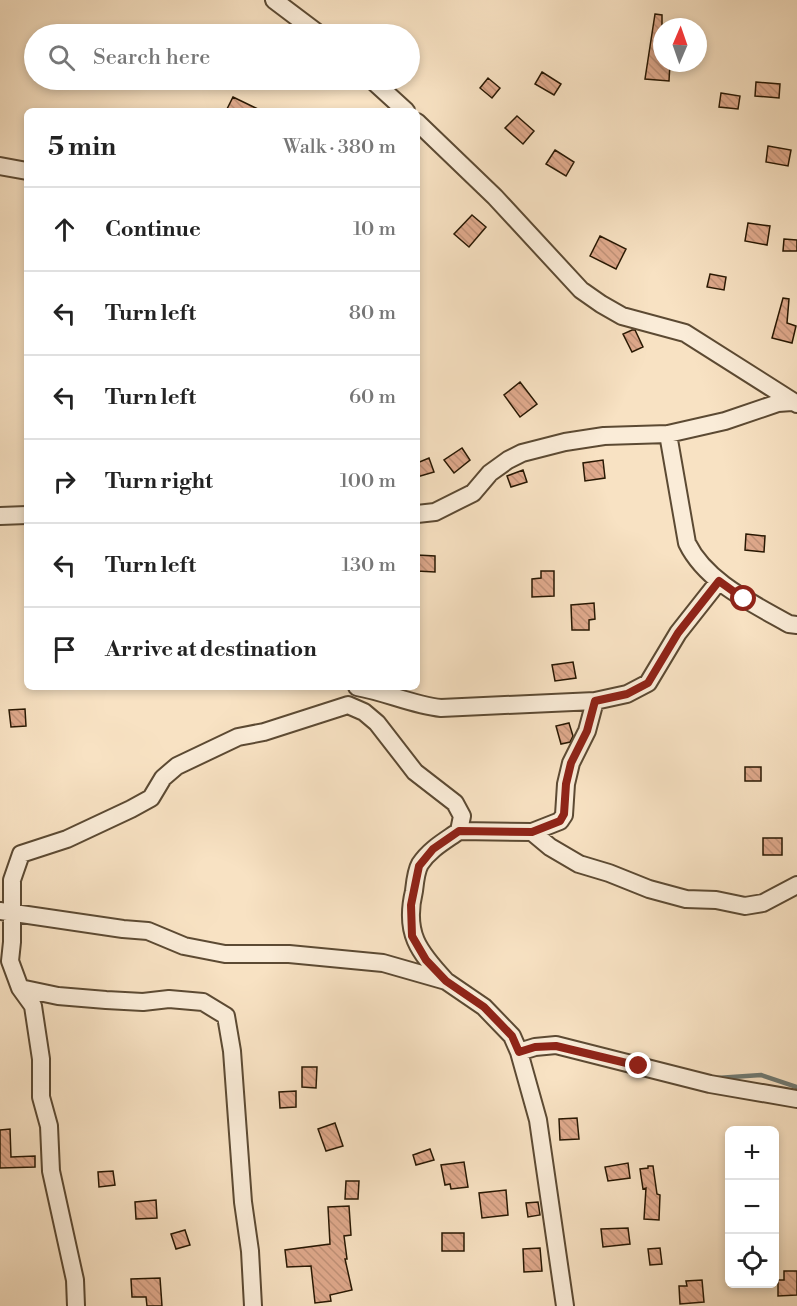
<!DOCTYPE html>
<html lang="en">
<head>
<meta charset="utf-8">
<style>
	body { margin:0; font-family:"Libre Bodoni",serif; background:#f2f2f2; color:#222 }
	.controls { position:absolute; right:18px; bottom:18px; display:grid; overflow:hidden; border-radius:9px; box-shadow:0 3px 9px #0003 }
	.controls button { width:54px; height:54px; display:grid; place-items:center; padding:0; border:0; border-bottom:2px solid #e0e0e0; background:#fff; color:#222; font:30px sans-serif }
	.compass { position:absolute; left:653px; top:18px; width:54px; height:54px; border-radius:50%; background:#fff; box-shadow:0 3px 9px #0003; rotate:2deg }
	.stop { position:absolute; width:18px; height:18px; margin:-14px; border:4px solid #8f2418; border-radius:50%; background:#fff }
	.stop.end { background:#8f2418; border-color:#fff; box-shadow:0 2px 6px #0008 }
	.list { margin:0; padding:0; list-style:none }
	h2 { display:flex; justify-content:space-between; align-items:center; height:78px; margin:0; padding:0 24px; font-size:26px }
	h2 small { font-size:20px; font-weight:400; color:#767676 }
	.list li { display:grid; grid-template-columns:39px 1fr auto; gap:18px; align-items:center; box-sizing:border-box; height:84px; padding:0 24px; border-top:2px solid #e0e0e0 }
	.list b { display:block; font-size:22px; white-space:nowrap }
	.list em { font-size:20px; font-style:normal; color:#767676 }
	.icon { flex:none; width:33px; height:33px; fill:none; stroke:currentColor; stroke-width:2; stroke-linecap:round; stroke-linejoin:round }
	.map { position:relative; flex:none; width:797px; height:1306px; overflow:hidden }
	.search { position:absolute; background:#fff; box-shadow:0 3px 9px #0003; left:24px; top:24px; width:396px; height:66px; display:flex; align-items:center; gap:15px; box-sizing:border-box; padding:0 21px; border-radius:33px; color:#767676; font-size:22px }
	.panel { position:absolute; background:#fff; box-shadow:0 3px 9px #0003; left:24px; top:108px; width:396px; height:582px; border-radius:9px }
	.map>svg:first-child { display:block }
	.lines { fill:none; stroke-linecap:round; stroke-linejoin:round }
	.stream { stroke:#707a72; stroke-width:4.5 }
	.building { fill:url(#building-back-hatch); stroke:#281803; stroke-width:1.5 }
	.street-casing { stroke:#5c4a33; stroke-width:20 }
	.street { stroke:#faecd8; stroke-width:16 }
	.route { stroke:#8f2418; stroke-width:8 }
</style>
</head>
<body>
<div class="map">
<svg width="797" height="1306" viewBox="0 0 797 1306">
	<defs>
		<pattern id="building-back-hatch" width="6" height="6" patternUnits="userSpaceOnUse" patternTransform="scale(1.5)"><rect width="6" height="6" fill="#dfa98c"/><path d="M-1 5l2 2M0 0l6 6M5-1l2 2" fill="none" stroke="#bf9177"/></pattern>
	</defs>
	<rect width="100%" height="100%" fill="#f8e2c3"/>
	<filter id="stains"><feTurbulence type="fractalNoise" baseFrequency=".00333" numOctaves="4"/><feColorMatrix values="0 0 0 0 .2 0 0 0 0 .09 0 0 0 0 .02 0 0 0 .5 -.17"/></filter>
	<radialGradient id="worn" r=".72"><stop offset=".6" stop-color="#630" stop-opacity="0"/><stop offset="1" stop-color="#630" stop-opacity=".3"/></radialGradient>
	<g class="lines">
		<path class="stream" d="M 717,1078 L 761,1075 L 797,1087"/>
	</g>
	<path class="building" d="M 655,14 L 662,15 L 662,63 L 670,63 L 669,81 L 645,79 Z
		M 542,72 L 561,84 L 554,95 L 535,84 Z
		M 488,78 L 500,88 L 492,98 L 480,88 Z
		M 756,82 L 780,84 L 779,98 L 755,96 Z
		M 721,93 L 740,96 L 738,109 L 719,107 Z
		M 233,97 L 262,111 L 226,111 Z
		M 517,116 L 534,131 L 523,144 L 505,128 Z
		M 768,146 L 791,150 L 788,166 L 766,162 Z
		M 555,150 L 574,162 L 566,176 L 546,164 Z
		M 472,215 L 486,227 L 469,247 L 454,234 Z
		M 748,223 L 770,226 L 767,245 L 745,241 Z
		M 600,236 L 626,249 L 616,269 L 590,256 Z
		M 784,239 L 797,240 L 797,251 L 783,251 Z
		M 710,274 L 726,277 L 724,290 L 707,287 Z
		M 783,298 L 789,299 L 787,323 L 796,326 L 792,343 L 772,338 Z
		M 632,330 L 635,330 L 643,347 L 632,352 L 623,334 Z
		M 520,382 L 537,404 L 520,417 L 504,395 Z
		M 462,448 L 470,460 L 454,473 L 444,460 Z
		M 429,458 L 434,472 L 417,477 L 417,463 Z
		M 603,460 L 605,478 L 585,481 L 583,463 Z
		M 523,470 L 527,482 L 511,487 L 507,476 Z
		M 746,534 L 765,536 L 764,552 L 745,550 Z
		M 417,555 L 435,556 L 435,572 L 417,571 Z
		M 541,571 L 554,571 L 554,596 L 532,597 L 532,579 L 541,578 Z
		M 594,603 L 595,619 L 589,620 L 589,630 L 572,630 L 571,605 Z
		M 573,662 L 576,678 L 555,681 L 552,665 Z
		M 25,709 L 26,726 L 11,727 L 9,710 Z
		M 569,723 L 573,736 L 570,742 L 561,744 L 556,726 Z
		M 745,767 L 761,767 L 761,781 L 745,781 Z
		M 763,838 L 782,838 L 782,855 L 763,855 Z
		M 302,1067 L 317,1067 L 316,1088 L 302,1087 Z
		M 296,1091 L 296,1107 L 280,1108 L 279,1092 Z
		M 577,1118 L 579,1139 L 560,1140 L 559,1119 Z
		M 335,1123 L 343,1146 L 326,1151 L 318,1129 Z
		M 10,1129 L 11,1157 L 35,1156 L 35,1167 L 0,1168 L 0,1130 Z
		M 430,1149 L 434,1160 L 416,1165 L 413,1155 Z
		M 464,1162 L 468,1187 L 451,1189 L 450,1184 L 445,1185 L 441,1165 Z
		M 628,1163 L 630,1178 L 608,1181 L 605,1167 Z
		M 648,1166 L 653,1166 L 657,1194 L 660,1195 L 659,1220 L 644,1219 L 646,1188 L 643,1189 L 640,1169 L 648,1168 Z
		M 113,1171 L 115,1185 L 99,1187 L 98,1172 Z
		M 346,1181 L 359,1181 L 358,1199 L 345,1199 Z
		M 506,1190 L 508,1215 L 482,1218 L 479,1193 Z
		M 156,1200 L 157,1218 L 136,1219 L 135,1202 Z
		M 538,1202 L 540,1215 L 528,1217 L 526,1203 Z
		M 349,1206 L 351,1235 L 344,1236 L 347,1259 L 345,1259 L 352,1290 L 330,1295 L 331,1301 L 315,1303 L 311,1266 L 287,1267 L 285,1250 L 330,1244 L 328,1207 Z
		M 628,1228 L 630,1244 L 603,1247 L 601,1229 Z
		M 185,1230 L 190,1245 L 176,1249 L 171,1234 Z
		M 442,1233 L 464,1233 L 464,1251 L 442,1251 Z
		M 540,1248 L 542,1271 L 524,1272 L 523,1249 Z
		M 660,1248 L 662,1264 L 650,1265 L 648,1249 Z
		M 784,1271 L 797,1271 L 797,1295 L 778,1296 L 778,1280 L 784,1280 Z
		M 160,1278 L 162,1306 L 147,1306 L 146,1297 L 132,1297 L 131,1279 Z
		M 702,1280 L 704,1302 L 680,1304 L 679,1286 L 687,1286 L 686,1281 Z"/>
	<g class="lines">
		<defs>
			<path id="street" d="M 274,0 L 319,34
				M 372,80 L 406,111
				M 417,122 L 495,197 L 581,290 L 601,304 L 622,316 L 685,333 L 797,404
				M 0,166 L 27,171
				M 668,434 L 687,543 C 706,582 752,603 789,624 L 797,625
				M 417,514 L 435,512 L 473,493 L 490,473 L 508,460 L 522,453 L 565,442 L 604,436 L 668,434 L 725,421 L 778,403 L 792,402
				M 0,516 L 27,515
				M 357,687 C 386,692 412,705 441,708 L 595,701 L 627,694 L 648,683 L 678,633 L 719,581
				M 459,831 L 532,832 L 560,821 L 564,815 L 566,784 L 571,763 L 587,731 L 595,701
				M 532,832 L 550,847 L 579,864 L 609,873 L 649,889 L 686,899 L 716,900 L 745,906 L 763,903 L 797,885
				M 0,911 L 123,929 L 148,931 L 184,946 L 225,954 L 289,954 L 383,963 L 446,981 L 484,1007 L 512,1036 L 519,1052 L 538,1120 L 565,1306
				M 20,988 L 58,996 L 106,1000 L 143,1002 L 169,999 L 203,1002 L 226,1016 L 232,1051 L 243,1202 L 250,1251 L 253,1306
				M 519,1052 L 535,1047 L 556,1045 L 710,1084 L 797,1099
				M 76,1306 L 75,1280 L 51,1171 L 49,1126 L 41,1097 L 41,1059 L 33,1006 L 20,988 L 10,961 L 12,942 L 12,880 L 21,854 L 67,839 L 131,809 L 151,798 L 163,778 L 177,766 L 238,737 L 264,732 L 348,705 L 364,712 L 377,723 L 415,772 L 455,803 L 462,816 L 459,831 C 445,841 430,849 420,864 C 416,871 415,882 414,891 C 404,933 418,951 446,981"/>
		</defs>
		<use href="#street" class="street-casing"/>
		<use href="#street" class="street"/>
	</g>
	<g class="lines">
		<path class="route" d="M 639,1066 L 556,1046 L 535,1047 L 519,1052 L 512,1036 L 484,1007 L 446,981 L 426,960 L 412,936 L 411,905 L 419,866 L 433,849 L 459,831 L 532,832 L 560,821 L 564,814 L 566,784 L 571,763 L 587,731 L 595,701 L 627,694 L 648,683 L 678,633 L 719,581 L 744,599"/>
	</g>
	<rect width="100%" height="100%" filter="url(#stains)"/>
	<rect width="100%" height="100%" fill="url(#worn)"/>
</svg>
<div class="controls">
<button>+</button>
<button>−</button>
<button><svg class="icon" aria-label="locate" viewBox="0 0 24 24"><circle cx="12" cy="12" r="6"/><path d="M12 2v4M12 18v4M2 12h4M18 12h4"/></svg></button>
</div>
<svg class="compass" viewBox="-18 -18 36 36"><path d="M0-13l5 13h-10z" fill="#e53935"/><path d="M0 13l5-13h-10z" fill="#767676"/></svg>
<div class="stop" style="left:744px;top:599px"></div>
<div class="stop end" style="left:639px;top:1066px"></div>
<div class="search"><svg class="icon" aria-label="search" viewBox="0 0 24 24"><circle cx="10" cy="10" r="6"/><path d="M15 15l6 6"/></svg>Search here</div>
<section class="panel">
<h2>5 min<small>Walk · 380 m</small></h2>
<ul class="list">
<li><svg class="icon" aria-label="ahead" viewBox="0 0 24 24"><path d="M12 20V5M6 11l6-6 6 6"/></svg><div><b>Continue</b></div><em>10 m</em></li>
<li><svg class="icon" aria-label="left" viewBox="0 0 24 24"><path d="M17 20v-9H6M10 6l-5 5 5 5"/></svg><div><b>Turn left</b></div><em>80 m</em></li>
<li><svg class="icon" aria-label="left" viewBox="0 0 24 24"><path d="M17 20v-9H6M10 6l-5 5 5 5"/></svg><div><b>Turn left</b></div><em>60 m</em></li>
<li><svg class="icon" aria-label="right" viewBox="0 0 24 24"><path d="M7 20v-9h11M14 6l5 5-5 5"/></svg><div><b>Turn right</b></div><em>100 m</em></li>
<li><svg class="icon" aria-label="left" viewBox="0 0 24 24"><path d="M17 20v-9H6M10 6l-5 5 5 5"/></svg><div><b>Turn left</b></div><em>130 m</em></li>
<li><svg class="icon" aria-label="arrive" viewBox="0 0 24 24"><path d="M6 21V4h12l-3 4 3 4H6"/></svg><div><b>Arrive at destination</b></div></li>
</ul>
</section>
</div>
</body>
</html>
